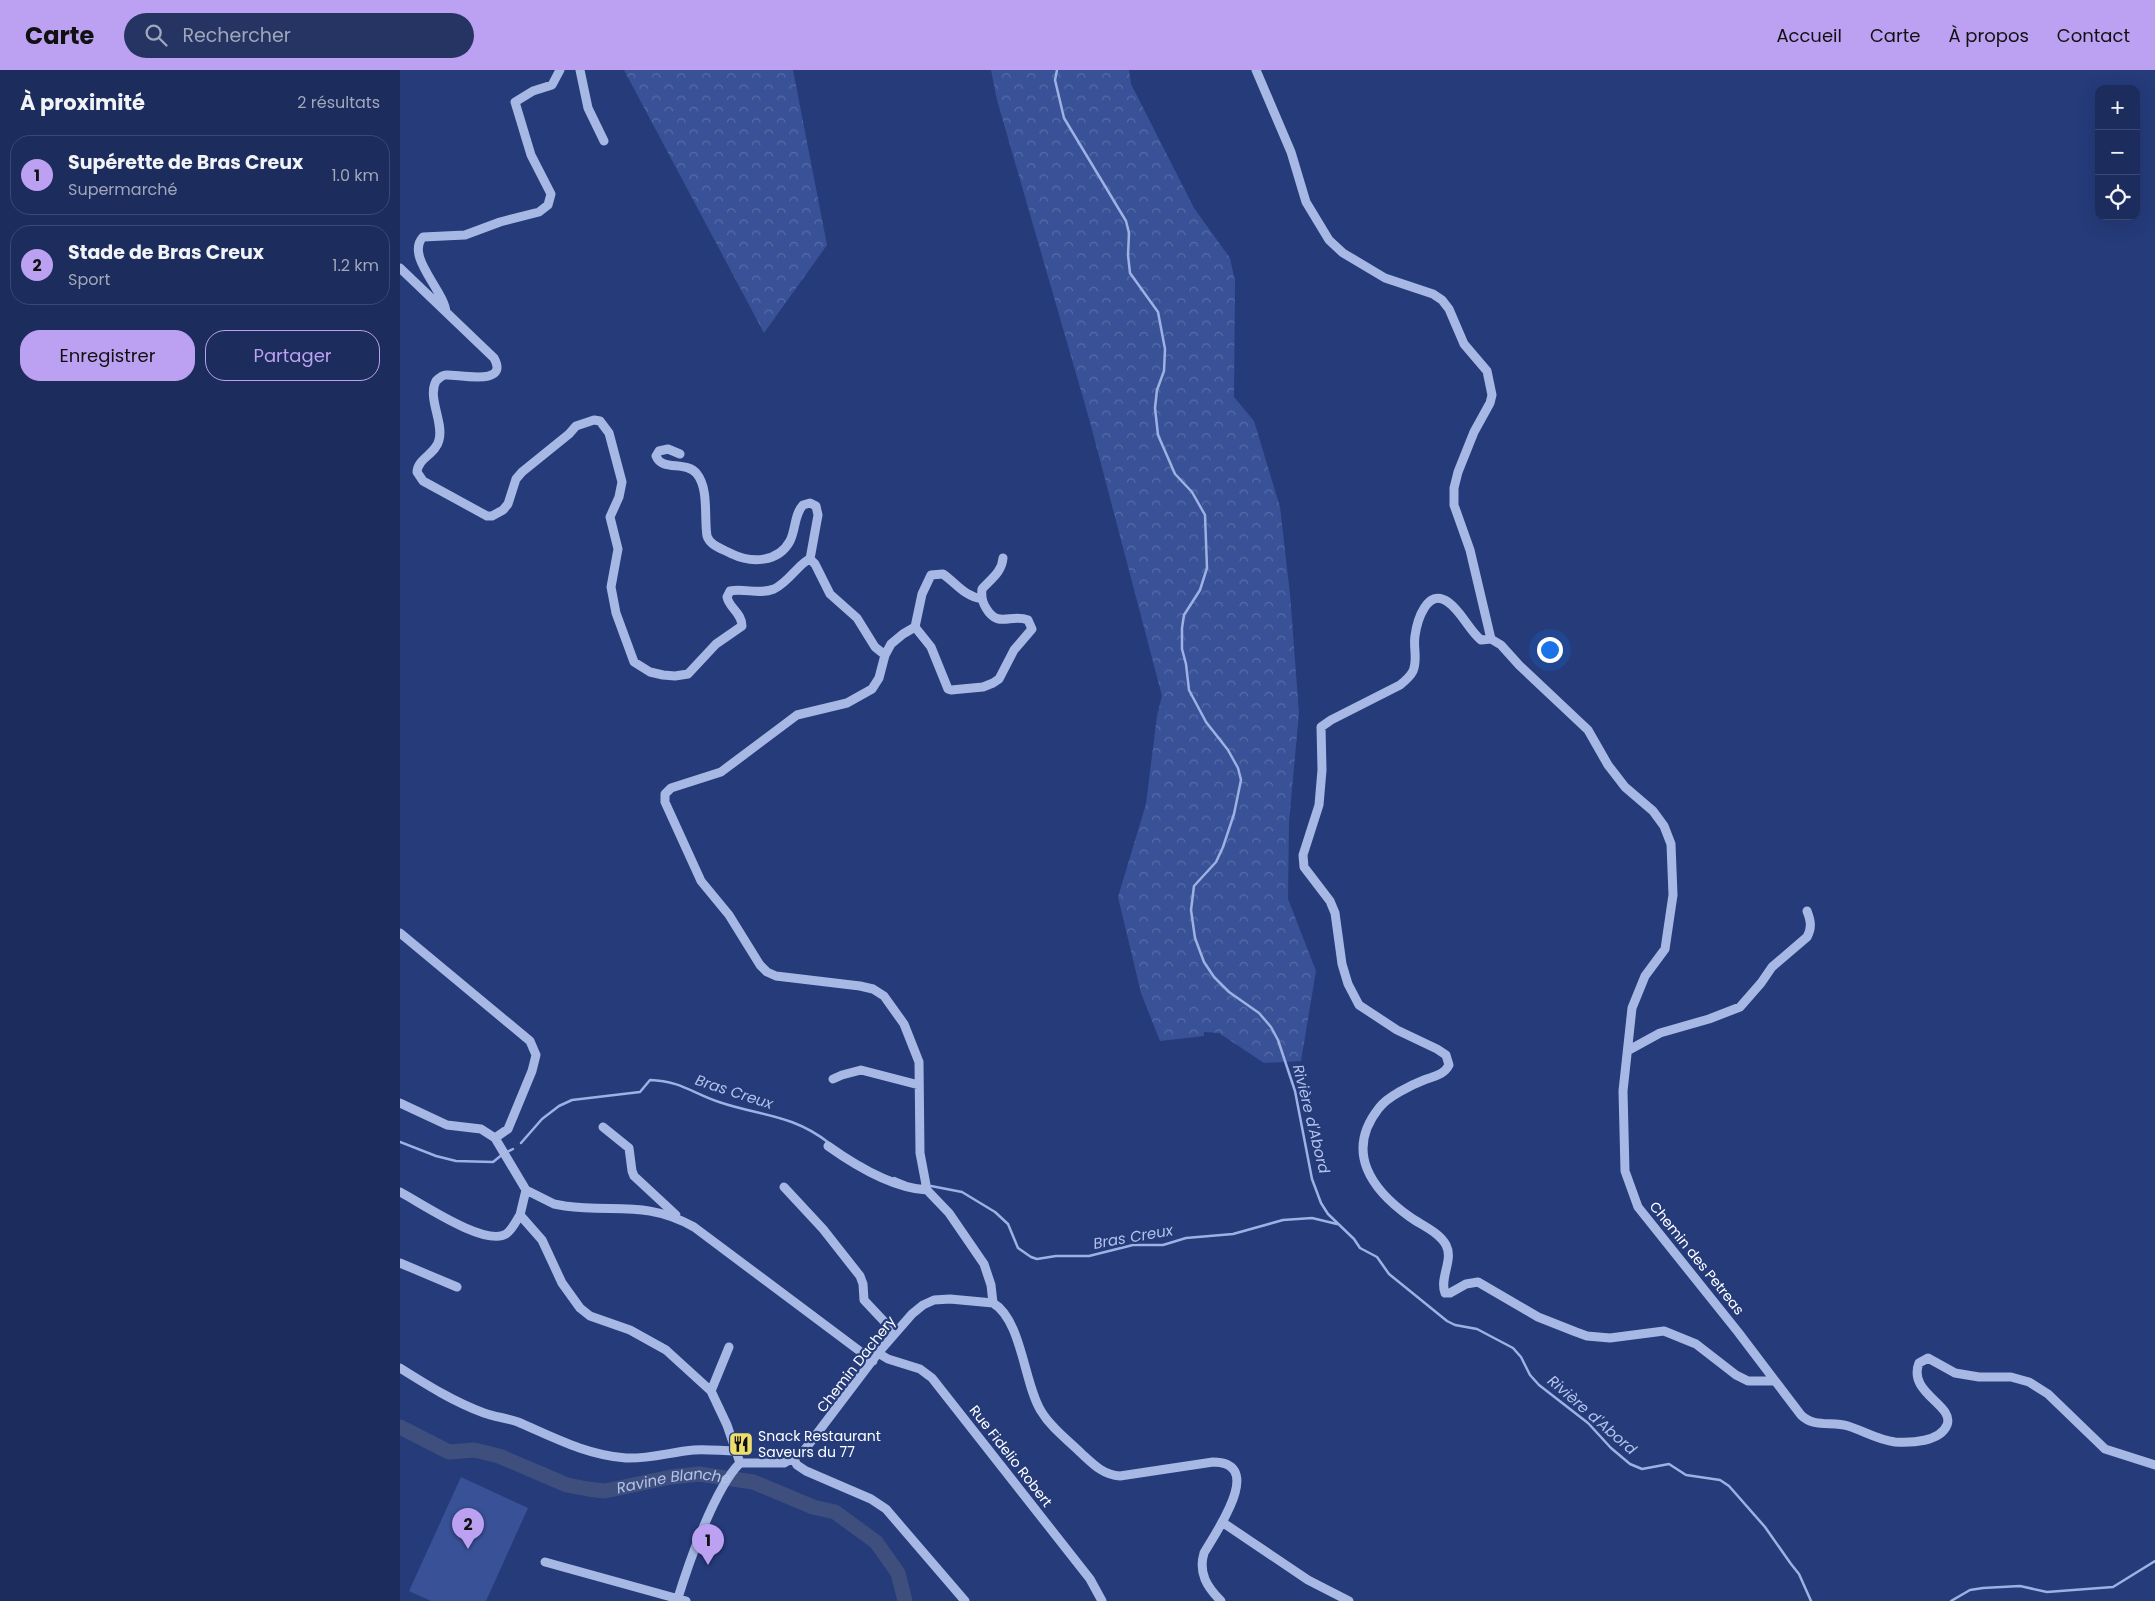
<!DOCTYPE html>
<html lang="fr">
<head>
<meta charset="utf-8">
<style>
	body { margin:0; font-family:Poppins,sans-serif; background:#253462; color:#f1f3f6 }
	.controls { position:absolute; right:15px; top:15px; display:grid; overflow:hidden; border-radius:10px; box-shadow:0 5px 20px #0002 }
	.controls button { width:45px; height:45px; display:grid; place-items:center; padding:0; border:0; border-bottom:1px solid #3a4872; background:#1c2c5c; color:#f1f3f6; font:25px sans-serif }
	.you { position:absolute; left:1149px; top:579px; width:18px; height:18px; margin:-12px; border:4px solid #fff; border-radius:50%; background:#1a73e8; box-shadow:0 0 0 8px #1a73e833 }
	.badge { display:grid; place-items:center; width:32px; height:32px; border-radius:50%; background:#bca0f2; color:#111; font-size:16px; font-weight:700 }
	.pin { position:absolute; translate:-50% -41px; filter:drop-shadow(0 1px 2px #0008) }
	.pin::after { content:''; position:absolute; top:26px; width:18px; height:15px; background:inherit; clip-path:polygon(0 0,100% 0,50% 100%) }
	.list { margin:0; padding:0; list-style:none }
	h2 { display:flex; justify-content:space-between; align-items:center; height:65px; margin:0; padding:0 20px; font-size:21px }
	h2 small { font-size:16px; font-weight:400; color:#a0a7bb }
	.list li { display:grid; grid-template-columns:32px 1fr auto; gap:15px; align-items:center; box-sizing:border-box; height:80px; margin:0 10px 10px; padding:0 10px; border:1px solid #3a4872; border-radius:20px }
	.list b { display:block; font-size:19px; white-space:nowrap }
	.list p { margin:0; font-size:16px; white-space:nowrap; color:#a0a7bb }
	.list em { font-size:16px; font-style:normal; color:#a0a7bb }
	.actions { display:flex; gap:10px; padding:15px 20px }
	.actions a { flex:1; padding:11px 0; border:1px solid #bca0f2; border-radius:20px; text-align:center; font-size:18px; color:#bca0f2 }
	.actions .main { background:#bca0f2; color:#111 }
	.icon { flex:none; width:28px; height:28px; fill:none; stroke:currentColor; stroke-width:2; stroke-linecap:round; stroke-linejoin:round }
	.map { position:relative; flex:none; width:1755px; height:1531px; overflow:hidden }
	header { display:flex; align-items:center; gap:30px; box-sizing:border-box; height:70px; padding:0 25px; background:#bca0f2; color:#111 }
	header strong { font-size:24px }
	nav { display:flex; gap:28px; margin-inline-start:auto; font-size:18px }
	.search { width:350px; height:45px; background:#253462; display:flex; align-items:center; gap:12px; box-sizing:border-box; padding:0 18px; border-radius:28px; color:#a0a7bb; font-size:19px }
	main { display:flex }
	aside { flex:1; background:#1c2c5c }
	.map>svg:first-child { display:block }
	.forest { fill:url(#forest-crowns) }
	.green { fill:#395297 }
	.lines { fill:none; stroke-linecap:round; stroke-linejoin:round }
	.stream { stroke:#9db1e4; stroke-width:2.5 }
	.river { stroke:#3f4f7d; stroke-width:15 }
	.minor { stroke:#a8b8e4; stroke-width:9 }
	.labels { text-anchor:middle; stroke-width:4.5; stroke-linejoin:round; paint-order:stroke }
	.street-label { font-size:14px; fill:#fff; stroke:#253b7a }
	.poi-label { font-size:14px; fill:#fff; stroke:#253b7a; text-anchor:start }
	.water-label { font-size:15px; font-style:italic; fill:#b4c3ec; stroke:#253b7a }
</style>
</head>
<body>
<header>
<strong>Carte</strong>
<div class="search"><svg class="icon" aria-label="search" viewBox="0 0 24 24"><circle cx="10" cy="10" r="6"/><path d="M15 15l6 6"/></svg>Rechercher</div>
<nav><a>Accueil</a><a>Carte</a><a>À propos</a><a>Contact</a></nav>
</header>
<main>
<aside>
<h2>À proximité<small>2 résultats</small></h2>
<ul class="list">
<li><span class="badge">1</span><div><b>Supérette de Bras Creux</b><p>Supermarché</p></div><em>1.0 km</em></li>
<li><span class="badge">2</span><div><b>Stade de Bras Creux</b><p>Sport</p></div><em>1.2 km</em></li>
</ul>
<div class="actions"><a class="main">Enregistrer</a><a>Partager</a></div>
</aside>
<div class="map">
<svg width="1755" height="1531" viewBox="0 0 1755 1531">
	<defs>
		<pattern id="forest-crowns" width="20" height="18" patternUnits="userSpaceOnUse" patternTransform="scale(1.25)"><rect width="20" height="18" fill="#395297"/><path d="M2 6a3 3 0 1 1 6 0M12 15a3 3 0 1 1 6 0" fill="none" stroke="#576ca7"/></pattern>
	</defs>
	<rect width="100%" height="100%" fill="#253b7a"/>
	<path class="forest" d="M 224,0 L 393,0 L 427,175 L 364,263 Z
		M 591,0 L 729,0 L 731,14 L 794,138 L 830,188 L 835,211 L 834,327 L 854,351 L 880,437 L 890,524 L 899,643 L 889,752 L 888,829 L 916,901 L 901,991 L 864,993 L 819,963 L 804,962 L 804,966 L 760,971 L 741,923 L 718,827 L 746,734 L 757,646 L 762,626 L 690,352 L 597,30 Z"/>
	<path class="green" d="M 61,1407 L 128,1438 L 86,1531 L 31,1531 L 9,1521 Z"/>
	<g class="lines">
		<path class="stream" d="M 657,0 L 655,10 L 664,48 L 726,151 L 729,163 L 728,185 L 730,203 L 758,242 L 765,279 L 764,301 L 757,320 L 755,338 L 758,365 L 775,404 L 792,422 L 805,445 L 807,498 L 800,520 L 784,545 L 782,558 L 782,579 L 786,594 L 789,620 L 806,652 L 828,680 L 838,698 L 841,710 L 834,744 L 823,777 L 816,792 L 794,816 L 791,840 L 795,868 L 804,892 L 814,907 L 829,922 L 859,943 L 871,957 L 878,970 L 895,1021 L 912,1109 L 921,1133 L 928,1144 L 954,1169 L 960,1178 L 977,1187 L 989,1204 L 1047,1251 L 1055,1255 L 1077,1259 L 1113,1278 L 1121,1287 L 1130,1305 L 1139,1315 L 1188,1353 L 1211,1378 L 1230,1394 L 1242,1399 L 1269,1394 L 1286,1405 L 1320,1410 L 1329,1416 L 1365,1457 L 1391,1494 L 1399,1504 L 1411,1531
			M 0,1072 L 36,1086 L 56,1091 L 93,1092 L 103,1084
			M 121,1073 L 142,1049 L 159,1036 L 172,1030 L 240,1022 L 250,1010 C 281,1011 292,1023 319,1032 C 360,1046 392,1044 429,1073
			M 107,1082 L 113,1079
			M 494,1108 L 506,1113
			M 531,1116 L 562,1122 L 595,1142 L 608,1154 L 618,1178 L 631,1187 L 637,1189 L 656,1186 L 689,1186 L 733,1175 L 763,1175 L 786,1168 L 833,1164 L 883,1150 L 912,1148 L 937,1154
			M 1551,1531 L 1570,1520 L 1583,1518 L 1620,1516 L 1647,1522 L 1713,1517 L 1755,1491"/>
		<path class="river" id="s1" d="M 0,1357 L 49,1382 L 74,1380 L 99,1386 L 167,1415 L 188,1419 L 205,1421 L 271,1407 L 299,1404 L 353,1412 L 363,1416 L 413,1437 L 435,1442 L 476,1472 L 498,1503 L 505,1531"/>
		<path class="minor" d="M 180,0 L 188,38 L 204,71
			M 856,0 L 891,82 L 906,132 L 929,170 L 943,183 L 985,208 L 1033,224 L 1042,230 L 1049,239 L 1064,274 L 1087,301 L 1092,325 L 1090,333 L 1074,362 L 1058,402 L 1054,418 L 1054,435 L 1070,480 L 1091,569 L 1101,575 L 1119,595 L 1188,660 L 1208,695 L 1225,717 L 1253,741 L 1264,756 L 1271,774 L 1273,825 L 1265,879 L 1245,906 L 1232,938 L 1223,1021 L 1225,1101 L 1238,1137 L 1338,1262 L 1401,1345 C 1414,1358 1432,1351 1448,1356 C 1464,1361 1478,1370 1495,1372 C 1511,1373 1540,1372 1547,1355 C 1555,1335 1507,1323 1519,1293 L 1528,1288 L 1555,1303 L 1579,1307 L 1611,1307 L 1629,1312 L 1648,1324 L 1705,1379 L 1755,1395
			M 0,198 L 94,288 C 110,317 58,304 46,305 C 42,305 39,308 36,311 C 27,328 44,352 39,370 C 36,384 18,388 17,402 L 23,411 L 87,446 L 92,446 L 103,440 L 108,434 L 116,409 L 122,402 L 169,364 L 176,356 L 194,350 L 200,351 L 209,363 L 222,412 L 219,427 L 210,447 L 218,479 L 211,517 L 216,543 L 234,592 L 250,602 L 263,605 L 275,606 L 288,604 L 316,574 L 342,556 C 342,543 329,538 327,527 L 330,521 C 345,518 359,525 374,519 C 389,512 400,492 410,489 L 415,494 L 430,524 L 457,548 L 475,577 L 485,585
			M 46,242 C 44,220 5,186 23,167 L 65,165 L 100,152 L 139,142 L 148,135 L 151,124 L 131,85 L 115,32 L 133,21 L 152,15 L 160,0
			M 280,384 L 268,379 L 259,381 L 256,386 C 262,402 286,390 297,404 C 309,419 304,448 307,466 C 310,476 323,479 332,484 C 351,493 378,493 390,471 C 396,459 394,445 403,435 L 410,433 L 416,436 L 418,445 L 410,489
			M 515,557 L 503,564 L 491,574 L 485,585 L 479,608 L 472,619 L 447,633 L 397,645 L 321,702 L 271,718 L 265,724 L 265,732 L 301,811 L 329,845 L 360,895 L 367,902 L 376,906 L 460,916 L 473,919 L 484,926 L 504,954 L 519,992 L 520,1083 L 527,1120 L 549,1143 L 584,1194 L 591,1215 L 593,1233
			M 515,557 L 531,577 L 548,619 L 551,620 L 583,617 L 593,613 L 599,609 L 614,580 L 632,559 L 628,550 C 611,543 598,559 586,538 C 582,532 581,527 582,519 C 591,509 602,502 603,488
			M 515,557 L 522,524 L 531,505 L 543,504 C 557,514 564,526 582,529
			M 1091,569 L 1081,570 C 1068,559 1062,542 1048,532 C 1027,517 1017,551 1015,566 C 1013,578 1018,589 1013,601 C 1010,607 1005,611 1000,615 L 931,650 L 921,657 L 922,700 L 919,735 L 903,785 L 904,797 L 930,831 L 935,843 L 942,894 L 948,914 L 959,935 L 997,960 L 1037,979 L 1046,985 L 1049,995 C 1044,1005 1034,1006 1024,1010 C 1011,1015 987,1027 979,1038 C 944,1082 972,1120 1010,1147 C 1021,1155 1039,1162 1046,1175 C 1054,1190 1039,1208 1045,1223 L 1050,1223 L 1066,1214 L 1078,1212 L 1138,1247 L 1176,1262 L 1187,1266 L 1210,1268 L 1264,1261 L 1296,1274 L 1336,1305 L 1348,1311 L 1375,1311
			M 0,863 L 130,971 L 136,985 L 132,1001 L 108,1059 L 95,1068
			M 1229,980 L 1260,963 L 1309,949 L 1340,937 L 1361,913 L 1372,897 L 1407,867 C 1412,858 1411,851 1407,841
			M 433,1009 L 442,1005 L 461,1000 L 519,1015
			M 0,1033 L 47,1055 L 81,1059 L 95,1068 L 126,1120
			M 203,1057 L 229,1078 L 232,1101 L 234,1106 L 276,1145
			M 428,1076 C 456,1096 492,1118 527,1120
			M 384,1117 L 423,1159 L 460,1206 L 463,1214 L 464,1230 L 495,1263
			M 126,1120 L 154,1134 L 165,1136 C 214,1143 246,1130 294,1157 L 473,1291
			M 126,1120 L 120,1145 L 142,1170 L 162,1213 L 180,1238 L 190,1246 L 230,1260 L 266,1280 L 311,1321 L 327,1355 L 340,1393
			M 0,1122 C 21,1133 85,1177 106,1164 C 112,1160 116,1151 120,1145
			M 0,1193 L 57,1217
			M 478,1283 L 488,1289 L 520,1299 L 532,1308 L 690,1509 L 702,1531
			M 0,1298 C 27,1315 54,1332 84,1343 C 95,1347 107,1348 118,1352 C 153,1367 186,1385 226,1388 C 249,1389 271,1382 294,1380 C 308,1379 322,1381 336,1381
			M 311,1321 L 329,1277
			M 393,1388 L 397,1395 L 406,1401 L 471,1429 L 486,1439 L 565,1531
			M 340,1393 L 384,1393 L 403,1382 L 478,1283 L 512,1244 L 523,1235 L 534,1230 L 550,1229 L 593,1233 C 622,1250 624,1314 641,1341 C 651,1358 668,1370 681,1383 C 693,1394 703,1405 720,1406 L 813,1392 C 866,1392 816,1462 804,1483 C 798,1503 807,1517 821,1531
			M 822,1452 L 908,1510 L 949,1531
			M 145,1492 L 286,1531
			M 277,1531 C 288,1495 314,1419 340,1393"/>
	</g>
	<defs>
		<symbol id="restaurant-square" viewBox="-11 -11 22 22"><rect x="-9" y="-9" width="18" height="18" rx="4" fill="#eddf6d" stroke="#253b7a"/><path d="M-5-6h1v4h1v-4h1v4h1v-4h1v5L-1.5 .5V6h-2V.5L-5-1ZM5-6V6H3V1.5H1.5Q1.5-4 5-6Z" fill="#111"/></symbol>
	</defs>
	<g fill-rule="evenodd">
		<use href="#restaurant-square" x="327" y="1360" width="28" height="28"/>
	</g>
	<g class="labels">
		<g class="street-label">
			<text transform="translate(1297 1188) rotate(51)" y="5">Chemin des Petreas</text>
			<text transform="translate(456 1294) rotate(-52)" y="5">Chemin Dachery</text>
			<text transform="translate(611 1386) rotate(52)" y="5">Rue Fidelio Robert</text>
		</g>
		<g class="poi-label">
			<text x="358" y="1371">Snack Restaurant<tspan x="358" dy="16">Saveurs du 77</tspan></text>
		</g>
		<g class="water-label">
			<text transform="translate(334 1022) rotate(18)" y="5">Bras Creux</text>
			<text transform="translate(911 1049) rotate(76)" y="5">Rivière d'Abord</text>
			<text transform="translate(733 1167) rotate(-10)" y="5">Bras Creux</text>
			<text transform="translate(1192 1345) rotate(41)" y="5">Rivière d'Abord</text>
			<text dy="5" stroke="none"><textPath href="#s1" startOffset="288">Ravine Blanche</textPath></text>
		</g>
	</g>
</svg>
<div class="controls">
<button>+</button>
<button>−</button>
<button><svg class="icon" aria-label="locate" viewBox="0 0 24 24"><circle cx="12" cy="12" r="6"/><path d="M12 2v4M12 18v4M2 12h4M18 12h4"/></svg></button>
</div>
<div class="you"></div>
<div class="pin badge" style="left:308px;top:1495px">1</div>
<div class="pin badge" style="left:68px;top:1479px">2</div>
</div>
</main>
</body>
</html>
